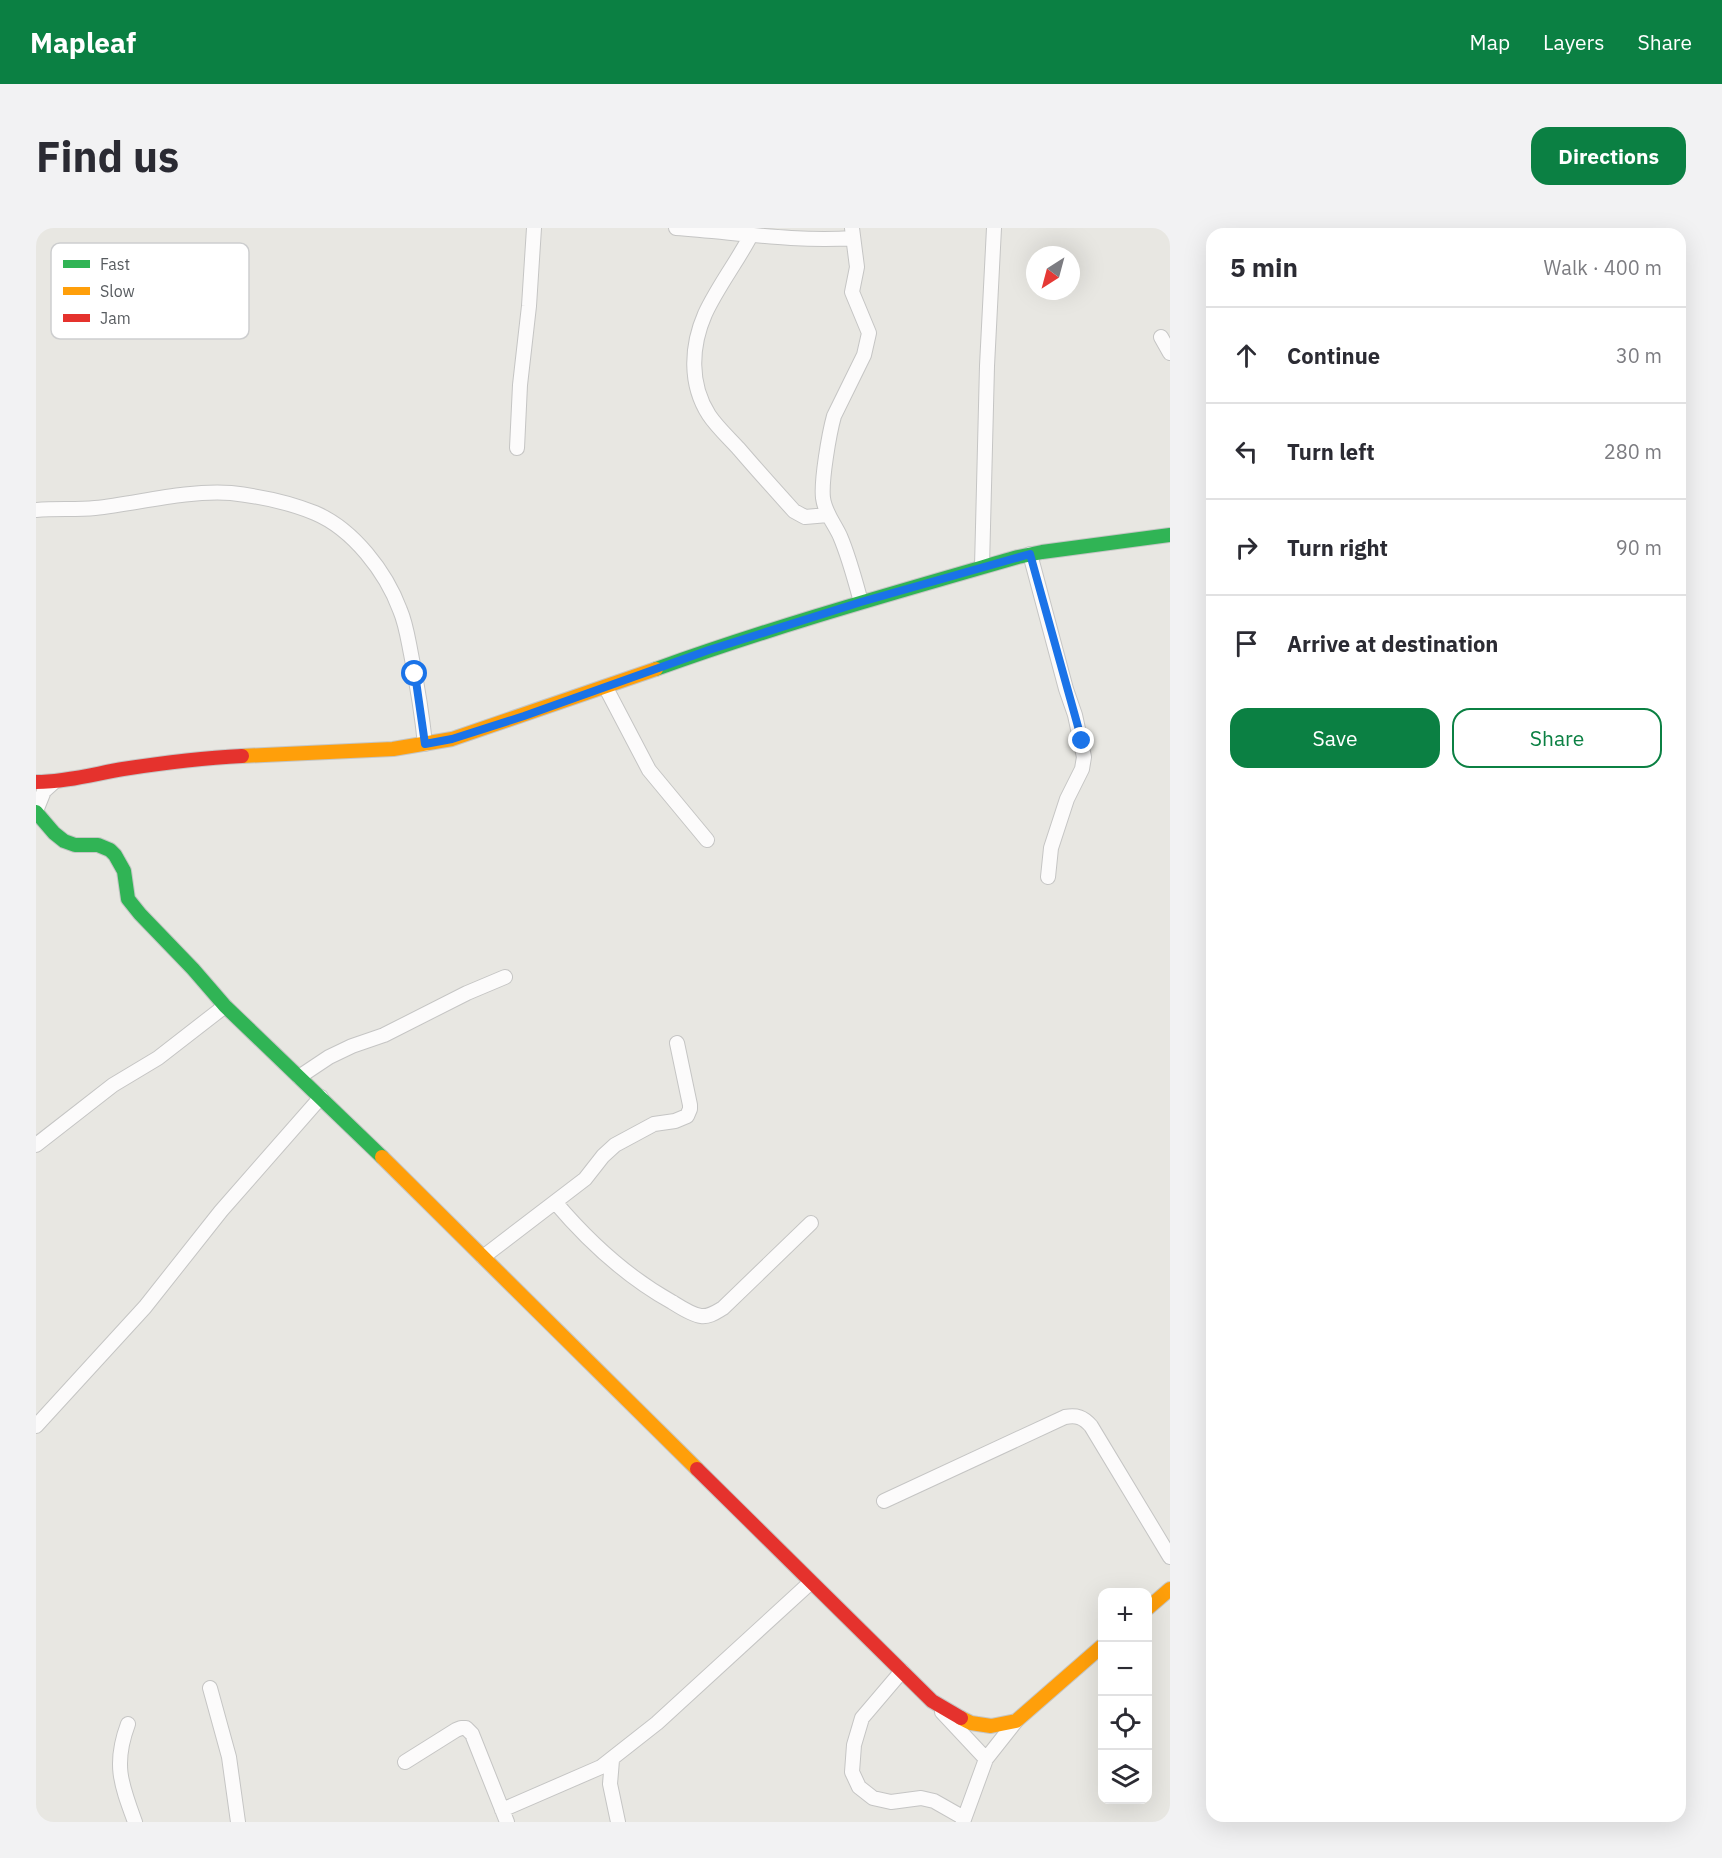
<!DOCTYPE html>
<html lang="en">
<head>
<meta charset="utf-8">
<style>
	body { margin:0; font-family:"IBM Plex Sans",sans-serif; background:#f2f2f3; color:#2b2b33 }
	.controls { position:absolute; right:18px; bottom:18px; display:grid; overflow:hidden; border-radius:12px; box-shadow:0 6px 24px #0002 }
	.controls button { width:54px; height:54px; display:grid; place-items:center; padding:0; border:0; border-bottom:2px solid #e1e1e2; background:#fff; color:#2b2b33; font:30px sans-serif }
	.compass { position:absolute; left:990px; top:18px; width:54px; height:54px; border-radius:50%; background:#fff; box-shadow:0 6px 24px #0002; rotate:216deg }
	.stop { position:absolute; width:18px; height:18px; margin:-14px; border:4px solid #1a73e8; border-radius:50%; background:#fff }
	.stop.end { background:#1a73e8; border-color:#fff; box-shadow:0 2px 6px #0008 }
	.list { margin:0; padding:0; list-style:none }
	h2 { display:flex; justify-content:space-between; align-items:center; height:78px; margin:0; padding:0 24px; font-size:26px }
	h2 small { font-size:20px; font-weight:400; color:#7c7c81 }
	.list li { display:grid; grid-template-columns:39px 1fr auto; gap:18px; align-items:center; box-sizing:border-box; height:96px; padding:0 24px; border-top:2px solid #e1e1e2 }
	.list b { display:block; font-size:22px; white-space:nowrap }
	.list em { font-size:20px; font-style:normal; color:#7c7c81 }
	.actions { display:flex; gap:12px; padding:18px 24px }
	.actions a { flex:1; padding:14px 0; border:2px solid #0b8043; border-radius:18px; text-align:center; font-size:21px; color:#0b8043 }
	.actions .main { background:#0b8043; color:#fff }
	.icon { flex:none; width:33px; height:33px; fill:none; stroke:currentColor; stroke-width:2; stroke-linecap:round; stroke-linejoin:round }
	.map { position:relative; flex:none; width:1134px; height:1594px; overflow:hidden; border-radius:18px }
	header { display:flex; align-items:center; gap:36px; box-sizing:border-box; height:84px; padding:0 30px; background:#0b8043; color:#fff }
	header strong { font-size:28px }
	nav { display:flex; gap:33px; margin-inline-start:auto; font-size:21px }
	.intro { display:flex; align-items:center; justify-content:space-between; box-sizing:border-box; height:144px; padding:0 36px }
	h1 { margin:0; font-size:42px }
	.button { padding:15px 27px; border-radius:18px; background:#0b8043; color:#fff; font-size:21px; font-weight:700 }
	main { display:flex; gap:36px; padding:0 36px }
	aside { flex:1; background:#fff; border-radius:18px; box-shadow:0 6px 24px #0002 }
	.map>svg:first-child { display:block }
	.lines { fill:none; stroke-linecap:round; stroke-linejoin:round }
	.street-casing { stroke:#c5c5c4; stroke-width:16 }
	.fast-casing { stroke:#c5c6c5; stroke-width:16 }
	.slow-casing { stroke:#c5c6c5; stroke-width:16 }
	.jam-casing { stroke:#c5c6c5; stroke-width:16 }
	.street { stroke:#fcfbfb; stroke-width:14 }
	.fast { stroke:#30b455; stroke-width:14 }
	.slow { stroke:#ff9f0a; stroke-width:14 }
	.jam { stroke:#e5322d; stroke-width:14 }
	.route { stroke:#1a73e8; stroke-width:8 }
	.key { fill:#fff; stroke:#cdcecf; stroke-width:1.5 }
	.key-label { font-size:16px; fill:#585c60 }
</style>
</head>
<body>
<header>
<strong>Mapleaf</strong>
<nav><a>Map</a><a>Layers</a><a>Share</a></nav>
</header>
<div class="intro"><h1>Find us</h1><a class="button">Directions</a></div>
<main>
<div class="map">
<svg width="1134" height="1594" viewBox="0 0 1134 1594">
	<rect width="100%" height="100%" fill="#e8e7e2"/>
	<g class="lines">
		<defs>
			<path id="street" d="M 640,0 C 699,4 758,14 817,10
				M 816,0 L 821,39 L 816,64 L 833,105 L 828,127 L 798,188 C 793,206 785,253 787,270 C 789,285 798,295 804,308 C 813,329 819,352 825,374
				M 715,7 C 701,34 682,58 669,86 C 655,118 653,156 673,187 C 681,199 693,210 703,221 C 721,242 739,262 758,283 L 769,289 L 792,287
				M 1125,109 L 1134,125
				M 481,220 L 484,157 L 493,78 L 498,0
				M 0,282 C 20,280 40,282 59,280 C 104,275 149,262 195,265 C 221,268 255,275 279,285 C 317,301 350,344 364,382 C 370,396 372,411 375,426 C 381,456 386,486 389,516
				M 994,326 L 1030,461 L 1039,487 L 1048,529 L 1046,541 L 1031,571 L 1015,620 L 1012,649
				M 946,339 L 951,138 L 958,0
				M 570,460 L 613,542 L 671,612
				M 0,583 L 8,563 L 18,554
				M 263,849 L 293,829 L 316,818 L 348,807 L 431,765 L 469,749
				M 0,917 L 77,857 L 122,830 L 189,778
				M 519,974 C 552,1013 591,1049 636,1074 C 644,1079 656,1087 665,1088 C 674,1089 680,1084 687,1080 L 775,995
				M 447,1029 L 549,951 L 567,928 L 579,917 L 618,896 L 639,893 L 651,888 L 654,881 L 654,877 L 641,815
				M 0,1198 L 109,1079 L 185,983 L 285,869
				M 848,1273 L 1029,1189 C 1041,1187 1047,1189 1055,1198 L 1134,1329
				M 866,1443 L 826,1490 L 818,1517 L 816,1544 L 823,1559 L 837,1570 L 855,1574 L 885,1570 L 898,1573 L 928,1590
				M 174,1460 L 193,1529 L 202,1594
				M 906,1484 L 950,1531
				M 92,1496 C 77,1536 85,1556 99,1594
				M 576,1532 L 574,1556 L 582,1594
				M 369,1534 L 420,1502 L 425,1500 L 430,1500 L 436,1506 L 471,1594
				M 466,1582 L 565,1539 L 621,1495 L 775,1354
				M 927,1594 L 950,1531 L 980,1493"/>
			<path id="fast" d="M 620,441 C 739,398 861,364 982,329 L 1006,324 L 1134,307
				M 0,584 L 18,605 L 28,613 L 39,617 L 62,617 L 74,622 L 79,627 L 88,643 L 92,671 L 104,686 L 157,741 L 189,778 L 346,929"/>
			<path id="slow" d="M 206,528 L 357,521 L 416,511 L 620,441
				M 346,929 L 661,1241
				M 1112,1380 L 1134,1361
				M 925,1490 L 935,1495 L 955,1498 L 980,1493 L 1066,1418"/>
			<path id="jam" d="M 0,554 C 29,554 58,546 87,541 C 126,535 166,530 206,528
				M 661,1241 L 896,1473 L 925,1490"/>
		</defs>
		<use href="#street" class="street-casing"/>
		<use href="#fast" class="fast-casing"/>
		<use href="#slow" class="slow-casing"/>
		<use href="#jam" class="jam-casing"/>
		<use href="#street" class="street"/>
		<use href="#fast" class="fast"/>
		<use href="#slow" class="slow"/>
		<use href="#jam" class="jam"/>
	</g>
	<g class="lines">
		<path class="route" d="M 379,446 L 389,516 L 416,511 L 488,488 L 673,422 L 825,374 L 994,326 L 1046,513"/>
	</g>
	<rect x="15" y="15" width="198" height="96" rx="9" class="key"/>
	<rect x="27" y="32" width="27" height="8" fill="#30b455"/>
	<rect x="27" y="59" width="27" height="8" fill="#ff9f0a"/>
	<rect x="27" y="86" width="27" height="8" fill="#e5322d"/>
	<g class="key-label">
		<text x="64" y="42">Fast</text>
		<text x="64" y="69">Slow</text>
		<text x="64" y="96">Jam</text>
	</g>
</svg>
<div class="controls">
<button>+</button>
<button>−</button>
<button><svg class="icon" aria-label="locate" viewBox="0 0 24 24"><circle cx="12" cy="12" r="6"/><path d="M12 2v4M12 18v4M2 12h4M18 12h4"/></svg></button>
<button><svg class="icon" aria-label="layers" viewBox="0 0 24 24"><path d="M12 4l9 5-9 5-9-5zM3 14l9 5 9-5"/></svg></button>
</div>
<svg class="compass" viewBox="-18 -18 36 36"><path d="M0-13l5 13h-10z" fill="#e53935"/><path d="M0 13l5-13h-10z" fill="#7c7c81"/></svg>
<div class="stop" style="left:379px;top:446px"></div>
<div class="stop end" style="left:1046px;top:513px"></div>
</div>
<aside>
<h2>5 min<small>Walk · 400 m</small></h2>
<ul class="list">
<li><svg class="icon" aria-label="ahead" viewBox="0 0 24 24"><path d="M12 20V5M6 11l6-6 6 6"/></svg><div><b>Continue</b></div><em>30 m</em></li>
<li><svg class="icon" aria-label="left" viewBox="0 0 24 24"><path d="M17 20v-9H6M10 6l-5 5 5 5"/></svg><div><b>Turn left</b></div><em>280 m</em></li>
<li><svg class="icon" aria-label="right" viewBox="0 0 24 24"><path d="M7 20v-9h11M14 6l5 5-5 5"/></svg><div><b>Turn right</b></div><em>90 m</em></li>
<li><svg class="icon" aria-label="arrive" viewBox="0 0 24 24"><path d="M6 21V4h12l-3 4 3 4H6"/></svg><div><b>Arrive at destination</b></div></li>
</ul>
<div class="actions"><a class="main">Save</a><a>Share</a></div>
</aside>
</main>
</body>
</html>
